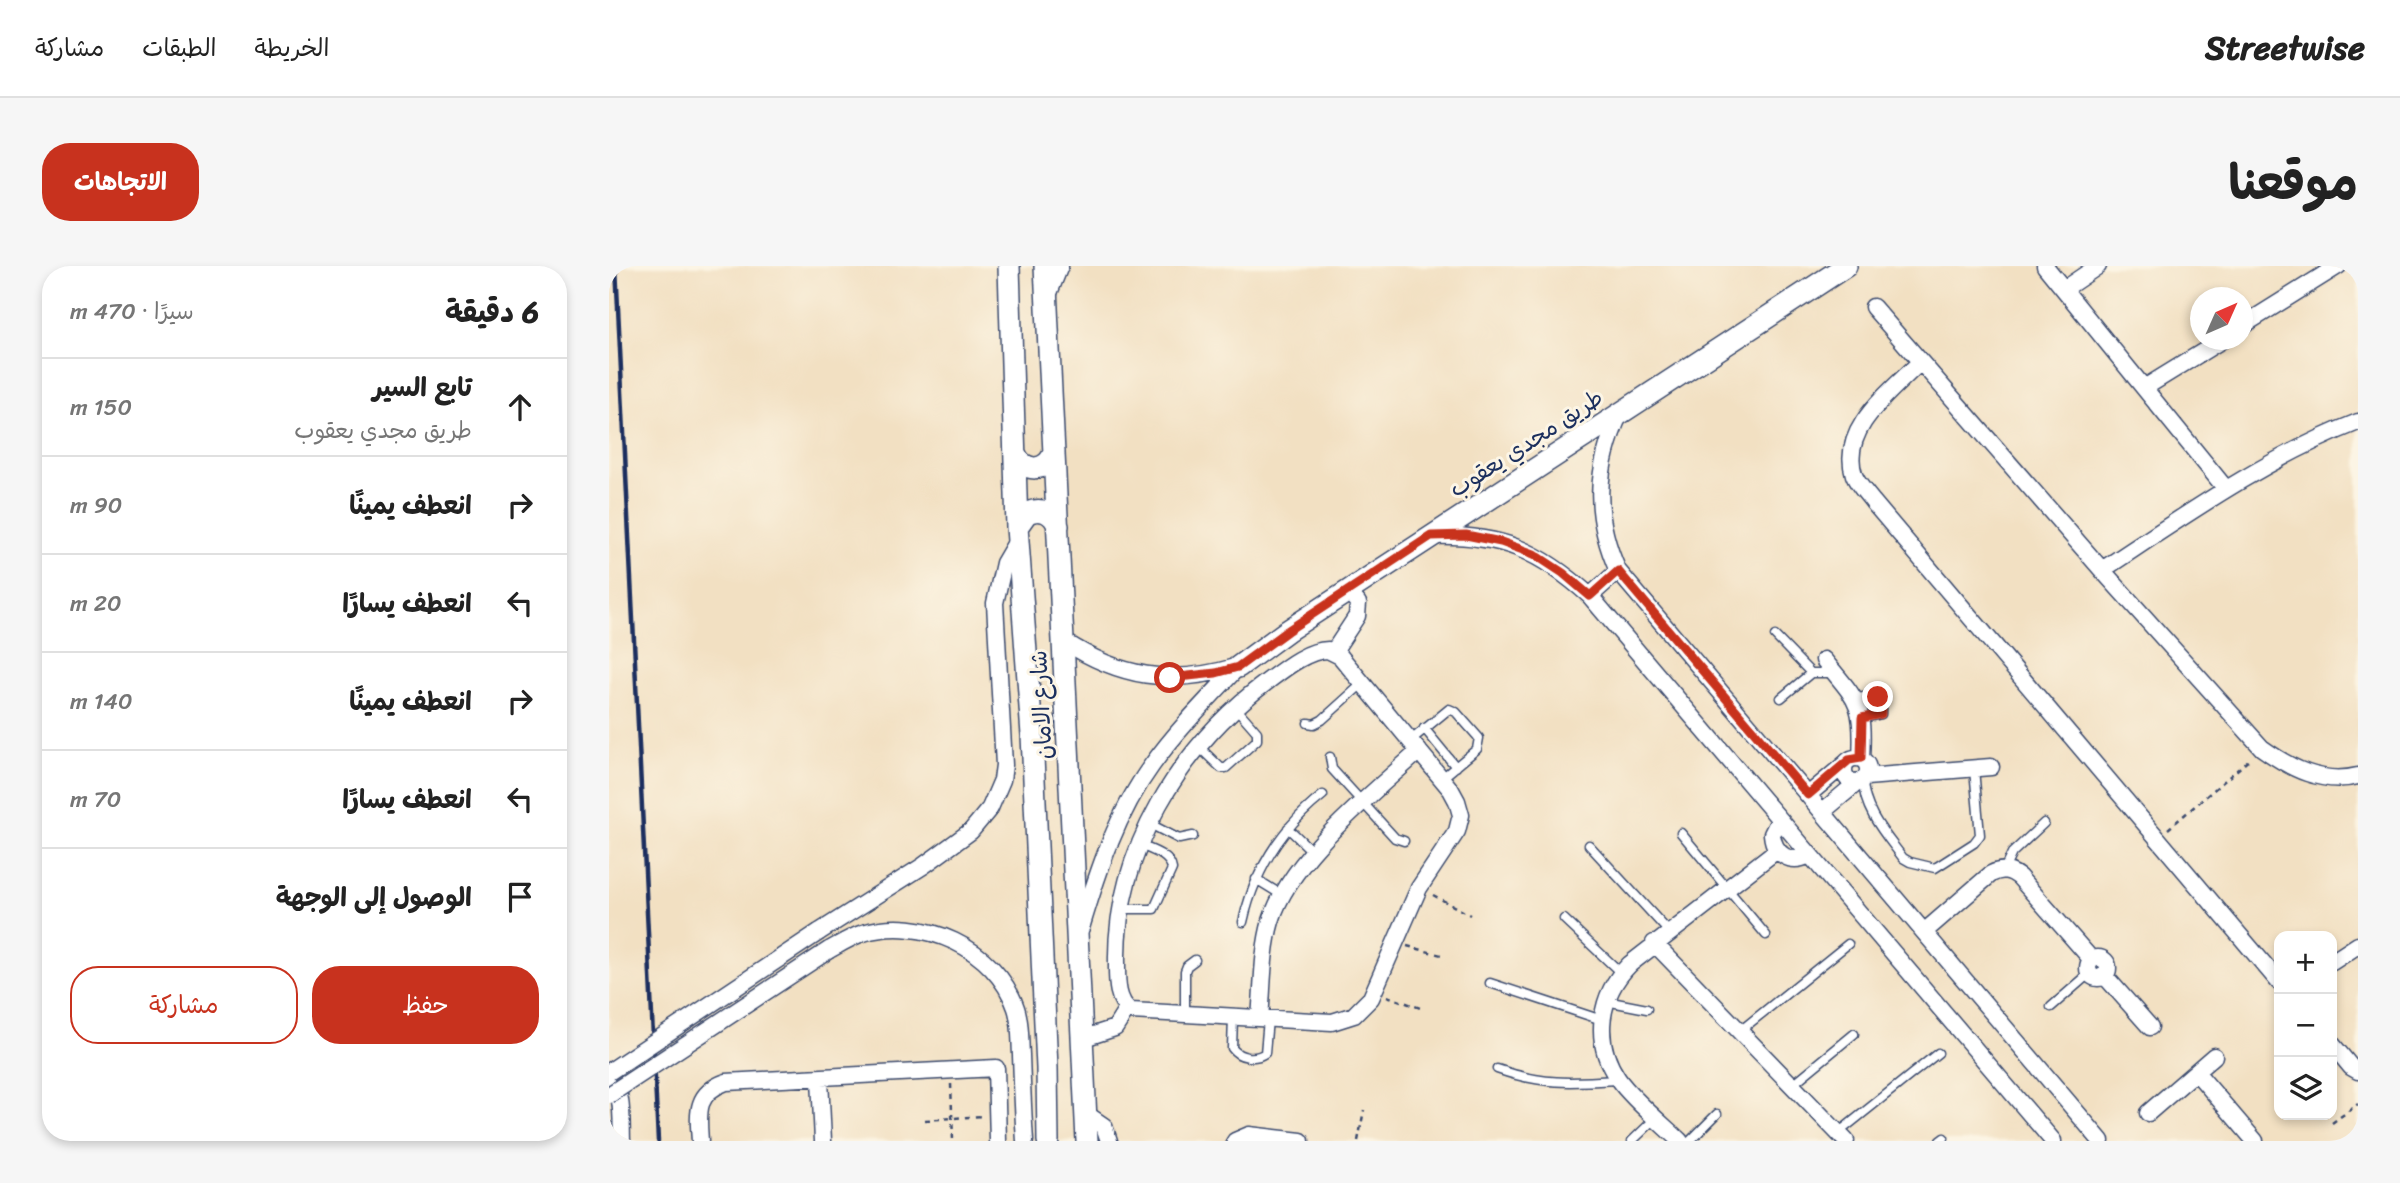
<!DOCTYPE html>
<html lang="ar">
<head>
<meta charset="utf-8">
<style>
	body { margin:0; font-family:Sriracha,"Playpen Sans Arabic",sans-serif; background:#f6f6f6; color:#222; direction:rtl }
	.controls { position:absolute; right:21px; bottom:21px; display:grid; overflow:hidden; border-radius:14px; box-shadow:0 4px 10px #0003 }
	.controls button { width:63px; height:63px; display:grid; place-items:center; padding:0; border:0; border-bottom:2px solid #e0e0e0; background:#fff; color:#222; font:35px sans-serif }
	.compass { position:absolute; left:1581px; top:21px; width:63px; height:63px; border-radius:50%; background:#fff; box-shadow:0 4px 10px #0003; rotate:45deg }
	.stop { position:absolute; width:21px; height:21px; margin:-16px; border:5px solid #c8321e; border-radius:50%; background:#fff }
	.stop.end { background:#c8321e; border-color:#fff; box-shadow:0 2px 7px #0008 }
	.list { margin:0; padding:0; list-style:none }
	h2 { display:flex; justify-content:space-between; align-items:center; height:91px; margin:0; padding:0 28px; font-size:30px }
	h2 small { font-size:23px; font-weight:400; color:#767676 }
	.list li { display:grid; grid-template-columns:46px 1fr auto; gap:21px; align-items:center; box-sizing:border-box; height:98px; padding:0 28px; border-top:2px solid #e0e0e0 }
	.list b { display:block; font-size:26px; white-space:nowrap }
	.list p { margin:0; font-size:23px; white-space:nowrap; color:#767676 }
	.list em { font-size:23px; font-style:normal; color:#767676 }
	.actions { display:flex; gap:14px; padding:21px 28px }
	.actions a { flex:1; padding:16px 0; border:2px solid #c8321e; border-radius:28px; text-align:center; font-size:24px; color:#c8321e }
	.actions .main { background:#c8321e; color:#fff }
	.icon { flex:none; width:38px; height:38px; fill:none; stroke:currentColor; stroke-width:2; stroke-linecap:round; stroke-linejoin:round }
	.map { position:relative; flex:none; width:1749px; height:875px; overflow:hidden; direction:ltr; border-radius:28px }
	header { display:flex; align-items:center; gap:42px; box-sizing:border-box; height:98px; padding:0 35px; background:#fff; border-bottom:2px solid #e0e0e0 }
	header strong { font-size:33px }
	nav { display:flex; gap:38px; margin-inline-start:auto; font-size:24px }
	.intro { display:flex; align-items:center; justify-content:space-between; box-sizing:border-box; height:168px; padding:0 42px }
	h1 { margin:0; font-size:49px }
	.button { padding:18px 32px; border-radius:28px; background:#c8321e; color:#fff; font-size:24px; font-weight:700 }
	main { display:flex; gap:42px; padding:0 42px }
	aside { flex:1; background:#fff; border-radius:28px; box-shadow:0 4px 10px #0003 }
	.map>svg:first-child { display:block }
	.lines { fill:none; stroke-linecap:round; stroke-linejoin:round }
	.service-casing { stroke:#3b4a6d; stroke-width:11 }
	.minor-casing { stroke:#3b4a6d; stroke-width:19 }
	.tertiary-casing { stroke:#3b4a6d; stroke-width:24 }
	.path { stroke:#3b4a6d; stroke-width:2.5; stroke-dasharray:5 5; stroke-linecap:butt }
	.service { stroke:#fff; stroke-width:8 }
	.minor { stroke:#fff; stroke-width:16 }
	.tertiary { stroke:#fff; stroke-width:21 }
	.rail { stroke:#1b2f5e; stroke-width:4.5 }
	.minor-bridge-casing { stroke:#3b4a6d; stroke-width:19; stroke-linecap:butt }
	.minor-bridge { stroke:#fff; stroke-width:16 }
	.route { stroke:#c8321e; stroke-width:9 }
	.labels { text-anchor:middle; stroke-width:6; stroke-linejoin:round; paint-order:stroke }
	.street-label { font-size:23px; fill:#1b2f5e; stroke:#fcf5e5 }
</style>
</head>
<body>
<header>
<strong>Streetwise</strong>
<nav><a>الخريطة</a><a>الطبقات</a><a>مشاركة</a></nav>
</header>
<div class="intro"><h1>موقعنا</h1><a class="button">الاتجاهات</a></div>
<main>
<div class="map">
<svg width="1749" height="875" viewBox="0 0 1749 875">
	<rect width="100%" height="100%" fill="#fcf5e5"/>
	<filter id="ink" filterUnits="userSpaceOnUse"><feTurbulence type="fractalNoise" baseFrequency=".0143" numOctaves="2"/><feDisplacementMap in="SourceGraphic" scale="14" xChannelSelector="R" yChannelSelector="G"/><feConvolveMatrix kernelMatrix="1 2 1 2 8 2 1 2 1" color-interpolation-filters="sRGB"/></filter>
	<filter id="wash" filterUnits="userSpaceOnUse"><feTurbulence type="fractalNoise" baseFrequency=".00686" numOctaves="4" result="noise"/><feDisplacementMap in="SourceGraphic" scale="28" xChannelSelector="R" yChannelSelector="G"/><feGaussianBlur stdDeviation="1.57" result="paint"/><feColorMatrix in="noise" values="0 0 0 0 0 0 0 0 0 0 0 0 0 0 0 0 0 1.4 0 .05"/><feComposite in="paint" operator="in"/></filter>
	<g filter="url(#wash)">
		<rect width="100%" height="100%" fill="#f2e0c2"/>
	</g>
	<g filter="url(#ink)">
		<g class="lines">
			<defs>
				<path id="service" d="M 1166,370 L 1202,407
					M 1172,432 L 1202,407 L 1223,407
					M 1246,432 L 1265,430 L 1272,434 L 1272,448 L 1253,452
					M 699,457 L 705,458 L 713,454 L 754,417
					M 815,462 L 847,501
					M 801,475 L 840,443 L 847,446 L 870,472 L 868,483 L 832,513
					M 589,480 L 612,502 L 617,502 L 648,474 L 648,466 L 627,442
					M 721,491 L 723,503 L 786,572 L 795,575
					M 1254,514 C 1254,544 1277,569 1294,592 L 1301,596 L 1326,602 L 1365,577 L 1371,569 L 1365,503
					M 541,558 L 570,573 L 584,570
					M 679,562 L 704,586
					M 1072,567 L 1157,669
					M 980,579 L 1060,666
					M 1395,604 L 1403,587 L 1435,557
					M 647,613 L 673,629
					M 511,643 L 545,643 L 563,603 C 561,589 542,584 531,579
					M 955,653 L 1012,707
					M 634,656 C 646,603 672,562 714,529
					M 881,717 L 993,754
					M 997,735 L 1038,743
					M 1442,741 L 1481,707
					M 576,748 L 576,705 L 578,700 L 586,694
					M 624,751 L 623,782 C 630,792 646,794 656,787 L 659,753
					M 1131,765 L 1239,678
					M 888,803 C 933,819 962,817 1009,814
					M 1183,819 L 1245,768
					M 1229,867 L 1329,787
					M 1023,875 L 1047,852
					M 1081,875 L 1108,848
					M 1331,875 L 1335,872"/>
				<path id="minor" d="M 1436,0 L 1617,223
					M 1455,23 L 1489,0
					M 440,27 L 451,0
					M 1264,41 L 1493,304 L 1653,482 C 1681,502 1713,519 1749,510
					M 1633,60 L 1729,0
					M 1311,96 C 1283,125 1230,162 1245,209 C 1248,218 1258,228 1264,236 L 1670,716
					M 1535,122 L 1613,74
					M 1011,147 C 986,203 984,249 1009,305 L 1492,875
					M 823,270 C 892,268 930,284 981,330 L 1444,875
					M 1493,304 C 1575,250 1657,192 1749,156
					M 981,330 L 1009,305
					M 455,375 C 510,411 562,420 626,401
					M 719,384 L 731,390 L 842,524 L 848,535 L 852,549 L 848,565 L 810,622 L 762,732 L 745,749 L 723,756 L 522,745 C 507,736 508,713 508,697 C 506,586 571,480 659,415 C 675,403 698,384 719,384 Z
					M 725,385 L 748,350 L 749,337 L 739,325
					M 1215,394 C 1249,436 1255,436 1252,493
					M1235 504a12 12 0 1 1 24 0a12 12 0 1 1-24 0Z
					M 1257,511 L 1382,501
					M 1199,529 L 1237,497
					M 1213,546 L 1250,515
					M 1170,554 L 1163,568 C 1165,589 1182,599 1200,589
					M 472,662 C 489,605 508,547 543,499 C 568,464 600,432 629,401
					M 210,666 L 314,600 L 362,565 L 381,542 L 393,514 L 395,499 L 386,337 L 395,297 L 409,273
					M 1315,666 L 1382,608 C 1393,602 1401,604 1410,611 L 1483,694
					M 1045,677 L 1237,875
					M 220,684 C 231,678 242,671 254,667 C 313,649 387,682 407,742 C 412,756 411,774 412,789 C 413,818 414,846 416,875
					M1479 702a10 10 0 1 1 20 0a10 10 0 1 1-20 0Z
					M 1723,696 L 1749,679
					M 1495,709 L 1541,761
					M 651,752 C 654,720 653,686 662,655 C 681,592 761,530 810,485
					M 472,773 L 506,762 L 518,743
					M 1723,778 L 1742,801 L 1749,805
					M 1587,806 L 1646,875
					M 0,808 C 15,825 12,854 13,875
					M 211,813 L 214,875
					M 476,847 L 495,860 L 500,875
					M 1539,847 L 1605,790
					M 91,875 C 89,847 86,827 117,816 L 387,802 L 389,875
					M 626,875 L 640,869 L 692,875
					M 1071,875 C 1052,857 1023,833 1009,813 C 983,775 990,729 1021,698 L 1168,584"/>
				<path id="tertiary" d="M 400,0 L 408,261 L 423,469 L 438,802 L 439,875
					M 436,0 L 478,875
					M 406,187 C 414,207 438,207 445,186
					M 408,261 L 418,247 C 432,241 444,246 449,260
					M 629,401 L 678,365 L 1237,0"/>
			</defs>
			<use href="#service" class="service-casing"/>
			<use href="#minor" class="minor-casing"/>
			<use href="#tertiary" class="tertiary-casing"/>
			<path class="path" d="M 1559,563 L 1642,492
				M 824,629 L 861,649
				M 798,680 L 836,690
				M 778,730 L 814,743
				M 342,818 L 344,875
				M 316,854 L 374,850
				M 1723,857 L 1749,838
				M 749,875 L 755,844"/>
			<use href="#service" class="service"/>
			<use href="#minor" class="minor"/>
			<use href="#tertiary" class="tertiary"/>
			<path class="rail" d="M 7,0 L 49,875"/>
			<defs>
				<path id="minor-bridge" d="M 0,806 L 210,666
					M 0,829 L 220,684"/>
			</defs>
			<use href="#minor-bridge" class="minor-bridge-casing"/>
			<use href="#minor-bridge" class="minor-bridge"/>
		</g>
	</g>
	<g class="lines" filter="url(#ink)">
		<path class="route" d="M 561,412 L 607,407 L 629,401 L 678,365 L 822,270 L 857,269 L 892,276 L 925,288 L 954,307 L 981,330 L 1009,305 L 1199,529 L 1240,494 L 1252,492 L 1253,452 L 1272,448 L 1272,434 L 1269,431"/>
	</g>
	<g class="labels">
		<g class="street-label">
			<text transform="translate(917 177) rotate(-33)" y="8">طريق مجدي يعقوب</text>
			<text transform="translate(432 439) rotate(-93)" y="8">شارع الامان</text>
		</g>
	</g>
</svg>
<div class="controls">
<button>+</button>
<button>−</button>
<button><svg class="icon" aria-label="layers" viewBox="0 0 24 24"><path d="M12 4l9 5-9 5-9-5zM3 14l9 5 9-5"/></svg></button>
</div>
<svg class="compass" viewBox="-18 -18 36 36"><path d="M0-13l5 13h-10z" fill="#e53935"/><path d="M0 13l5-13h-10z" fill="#767676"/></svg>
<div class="stop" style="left:561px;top:412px"></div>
<div class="stop end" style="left:1269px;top:431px"></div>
</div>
<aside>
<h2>6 دقيقة<small>سيرًا · 470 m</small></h2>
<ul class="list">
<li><svg class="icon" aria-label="ahead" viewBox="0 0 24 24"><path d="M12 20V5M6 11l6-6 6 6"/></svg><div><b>تابع السير</b><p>طريق مجدي يعقوب</p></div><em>150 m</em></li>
<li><svg class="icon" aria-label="right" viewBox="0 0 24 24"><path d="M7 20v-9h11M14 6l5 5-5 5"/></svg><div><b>انعطف يمينًا</b></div><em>90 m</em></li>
<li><svg class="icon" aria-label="left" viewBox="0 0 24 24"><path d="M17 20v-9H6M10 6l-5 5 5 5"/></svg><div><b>انعطف يسارًا</b></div><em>20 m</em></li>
<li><svg class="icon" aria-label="right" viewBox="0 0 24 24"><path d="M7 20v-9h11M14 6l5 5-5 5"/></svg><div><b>انعطف يمينًا</b></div><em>140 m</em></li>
<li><svg class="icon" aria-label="left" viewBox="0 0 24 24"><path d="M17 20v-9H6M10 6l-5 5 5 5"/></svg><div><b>انعطف يسارًا</b></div><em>70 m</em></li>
<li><svg class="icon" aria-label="arrive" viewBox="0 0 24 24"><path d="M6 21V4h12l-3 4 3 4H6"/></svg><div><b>الوصول إلى الوجهة</b></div></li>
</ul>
<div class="actions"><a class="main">حفظ</a><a>مشاركة</a></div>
</aside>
</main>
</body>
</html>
